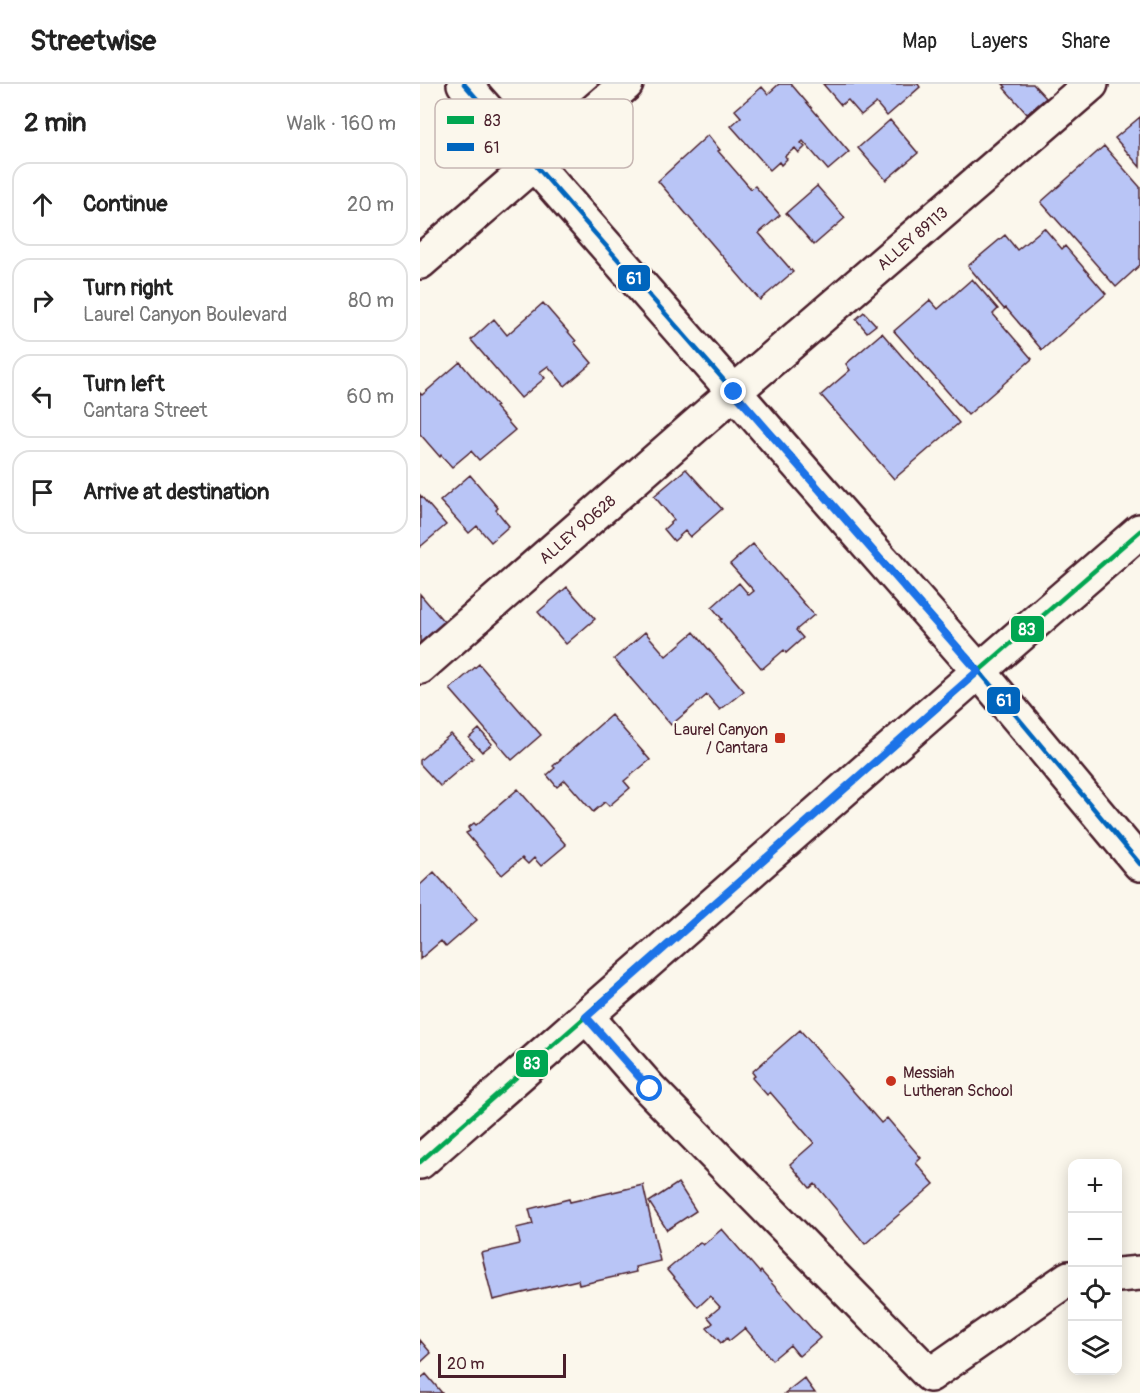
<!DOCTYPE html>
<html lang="en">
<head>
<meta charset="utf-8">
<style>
	body { margin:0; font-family:Pangolin,sans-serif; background:#f2f2f2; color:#222 }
	.controls { position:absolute; right:18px; bottom:18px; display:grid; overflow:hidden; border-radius:12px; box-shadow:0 3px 15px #0003 }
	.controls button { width:54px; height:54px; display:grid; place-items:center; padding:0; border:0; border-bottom:2px solid #e0e0e0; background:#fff; color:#222; font:30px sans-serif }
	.scale { position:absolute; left:18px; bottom:15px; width:128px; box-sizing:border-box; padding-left:6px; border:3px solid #4a1f2b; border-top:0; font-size:16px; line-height:21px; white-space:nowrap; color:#4a1f2b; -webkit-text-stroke:4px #fbf7ec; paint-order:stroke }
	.stop { position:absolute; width:18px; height:18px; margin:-14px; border:4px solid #1a73e8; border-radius:50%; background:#fff }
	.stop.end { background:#1a73e8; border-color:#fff; box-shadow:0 2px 6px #0008 }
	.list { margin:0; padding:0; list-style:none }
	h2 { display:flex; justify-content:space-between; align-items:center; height:78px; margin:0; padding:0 24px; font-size:26px }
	h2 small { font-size:20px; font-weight:400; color:#767676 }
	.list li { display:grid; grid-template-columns:39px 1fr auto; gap:18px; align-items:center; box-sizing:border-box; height:84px; margin:0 12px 12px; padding:0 12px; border:2px solid #e0e0e0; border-radius:18px }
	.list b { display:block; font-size:22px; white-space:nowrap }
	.list p { margin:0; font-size:20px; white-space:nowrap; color:#767676 }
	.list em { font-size:20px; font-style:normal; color:#767676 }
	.icon { flex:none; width:33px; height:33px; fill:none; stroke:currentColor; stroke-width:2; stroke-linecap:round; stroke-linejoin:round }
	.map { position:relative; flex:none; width:720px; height:1309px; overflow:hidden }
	header { display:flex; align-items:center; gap:36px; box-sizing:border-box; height:84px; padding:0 30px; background:#fff; border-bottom:2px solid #e0e0e0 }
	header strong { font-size:28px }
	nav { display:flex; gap:33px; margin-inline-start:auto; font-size:21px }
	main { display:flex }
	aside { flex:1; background:#fff }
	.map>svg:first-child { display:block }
	.building { fill:#b9c5f6; stroke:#4a1f2b; stroke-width:1.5 }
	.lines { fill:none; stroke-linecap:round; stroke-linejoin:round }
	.minor-casing { stroke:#4a1f2b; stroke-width:38 }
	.major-casing { stroke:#4a1f2b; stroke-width:38 }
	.minor { stroke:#fbf7ec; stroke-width:33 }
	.major { stroke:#fbf7ec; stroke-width:33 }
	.bus-1-casing { stroke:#fbf7ec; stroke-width:9 }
	.bus-2-casing { stroke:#fbf7ec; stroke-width:9 }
	.bus-1 { stroke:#00a651; stroke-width:4.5 }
	.bus-2 { stroke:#0065bd; stroke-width:4.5 }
	.route { stroke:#1a73e8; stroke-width:8 }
	.poi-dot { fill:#c8321e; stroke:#fbf7ec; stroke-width:2 }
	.labels { text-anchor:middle; stroke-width:4.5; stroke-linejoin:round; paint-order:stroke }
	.street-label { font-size:16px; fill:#4a1f2b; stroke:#fbf7ec }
	.poi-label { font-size:16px; fill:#4a1f2b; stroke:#fbf7ec; text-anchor:end }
	.key { fill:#fbf7ec; stroke:#c6b6b2; stroke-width:1.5 }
	.key-label { font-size:16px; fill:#4a1f2b }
	.line-badge { stroke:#fbf7ec; stroke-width:2 }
	.badge-label { font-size:16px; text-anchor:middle; font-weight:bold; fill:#fff }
</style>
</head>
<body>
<header>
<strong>Streetwise</strong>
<nav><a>Map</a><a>Layers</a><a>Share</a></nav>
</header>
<main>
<aside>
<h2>2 min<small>Walk · 160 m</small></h2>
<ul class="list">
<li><svg class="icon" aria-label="ahead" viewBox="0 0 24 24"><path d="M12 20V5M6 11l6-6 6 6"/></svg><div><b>Continue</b></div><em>20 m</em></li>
<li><svg class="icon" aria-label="right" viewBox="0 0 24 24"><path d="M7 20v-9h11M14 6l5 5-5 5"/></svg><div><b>Turn right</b><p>Laurel Canyon Boulevard</p></div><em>80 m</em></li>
<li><svg class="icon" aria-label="left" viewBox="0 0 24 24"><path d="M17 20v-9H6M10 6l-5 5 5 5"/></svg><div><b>Turn left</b><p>Cantara Street</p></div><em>60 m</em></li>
<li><svg class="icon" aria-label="arrive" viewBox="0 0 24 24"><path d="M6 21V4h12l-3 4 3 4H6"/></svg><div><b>Arrive at destination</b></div></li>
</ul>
</aside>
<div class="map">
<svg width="720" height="1309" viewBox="0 0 720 1309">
	<rect width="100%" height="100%" fill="#fbf7ec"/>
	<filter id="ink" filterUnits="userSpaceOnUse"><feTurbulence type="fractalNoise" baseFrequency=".0167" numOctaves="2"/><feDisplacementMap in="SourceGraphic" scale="12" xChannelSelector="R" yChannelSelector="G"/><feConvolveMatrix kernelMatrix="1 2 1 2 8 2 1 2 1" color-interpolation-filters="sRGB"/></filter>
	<g filter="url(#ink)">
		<path class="building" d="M 359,0 L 371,0 L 429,68 L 408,86 L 383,57 L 381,59 L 385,63 L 379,69 L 375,64 L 365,72 L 367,75 L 361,81 L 359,78 L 350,86 L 311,42 L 321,33 L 315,26 L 342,3 L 348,10 Z
			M 403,0 L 498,0 L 500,3 L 467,32 L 456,19 L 441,31 L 428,16 L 421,21 Z
			M 583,0 L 613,0 L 626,14 L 607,30 L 584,4 L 586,3 Z
			M 720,33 L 720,83 L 695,54 Z
			M 470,36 L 498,69 L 466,96 L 438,64 Z
			M 288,51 L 300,66 L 298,67 L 331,105 L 335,102 L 360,131 L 339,149 L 373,188 L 340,216 L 238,97 Z
			M 684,62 L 720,103 L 720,181 L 696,203 L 621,118 Z
			M 397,102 L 425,134 L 394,161 L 366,129 Z
			M 624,144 L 642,165 L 645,162 L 686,210 L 622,266 L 586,224 L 584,225 L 548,182 L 585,151 L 597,166 Z
			M 552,195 L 578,225 L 573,230 L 612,275 L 548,331 L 474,247 L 510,216 L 518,225 Z
			M 123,219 L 156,257 L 154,258 L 172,279 L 145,302 L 128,282 L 120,288 L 125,294 L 101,314 L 51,256 L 74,235 L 87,251 Z
			M 444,228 L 456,241 L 447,248 L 436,235 Z
			M 462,249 L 539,339 L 474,395 L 401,311 L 430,286 L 426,280 Z
			M 40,278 L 77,322 L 75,323 L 95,346 L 59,376 L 51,367 L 32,383 L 21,371 L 20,373 L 0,350 L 0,309 L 2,311 Z
			M 266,385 L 302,425 L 270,453 L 265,447 L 254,457 L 244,445 L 254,436 L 234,412 Z
			M 50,391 L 78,424 L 76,426 L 89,442 L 71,458 L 57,442 L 49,449 L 20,417 Z
			M 0,411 L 26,441 L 0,463 Z
			M 333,460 L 394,531 L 376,546 L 383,554 L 366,569 L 364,566 L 342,585 L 300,536 L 302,535 L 292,523 L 319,499 L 329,511 L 334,507 L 310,480 Z
			M 147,503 L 175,535 L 146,560 L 118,528 Z
			M 0,510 L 25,539 L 0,561 Z
			M 225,548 L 246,572 L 274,548 L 324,607 L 300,626 L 287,611 L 251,641 L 194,575 Z
			M 59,580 L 121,651 L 92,676 L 30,605 Z
			M 191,631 L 230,676 L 204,697 L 210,704 L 189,722 L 185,718 L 173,728 L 145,696 L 137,703 L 127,691 L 135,684 L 133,682 Z
			M 59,645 L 72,660 L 62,668 L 49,654 Z
			M 31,650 L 53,674 L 20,702 L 0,680 L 0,676 Z
			M 98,705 L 146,761 L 121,782 L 114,774 L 108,780 L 102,774 L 82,791 L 46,749 L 50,747 L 48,744 L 54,739 L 56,741 Z
			M 14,788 L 57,836 L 26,863 L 21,857 L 0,875 L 0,801 Z
			M 380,946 L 461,1039 L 467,1034 L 501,1074 L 496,1079 L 514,1100 L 445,1160 L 395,1100 L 390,1104 L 370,1080 L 394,1059 L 350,1008 L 347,1011 L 332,994 L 335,992 L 332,988 Z
			M 258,1099 L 276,1127 L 247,1146 L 229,1118 Z
			M 223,1101 L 240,1177 L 215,1183 L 216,1188 L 159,1201 L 158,1196 L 73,1216 L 61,1169 L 100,1160 L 96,1144 L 113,1140 L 109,1125 L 149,1115 L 150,1118 Z
			M 302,1145 L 340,1189 L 341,1187 L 400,1254 L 379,1272 L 370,1261 L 352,1276 L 325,1244 L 309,1257 L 307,1254 L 301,1259 L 287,1244 L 293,1239 L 288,1233 L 300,1223 L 290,1212 L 278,1223 L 247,1186 L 280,1158 L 283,1161 Z
			M 0,1256 L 11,1269 L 0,1279 Z
			M 6,1290 L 22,1309 L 0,1309 L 0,1295 Z
			M 384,1294 L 395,1309 L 365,1309 Z"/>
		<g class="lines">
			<defs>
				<path id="minor" d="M 44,0 L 559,587 L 720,780
					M 0,178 L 206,0
					M 0,583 L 314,308 L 671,0
					M 167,933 L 230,1005 L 510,1291 L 649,1194 L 652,1194
					M 698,1191 L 720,1189"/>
				<path id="major" d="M 0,1078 L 559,587 L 720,447"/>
			</defs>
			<use href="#minor" class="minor-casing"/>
			<use href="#major" class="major-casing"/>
			<use href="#minor" class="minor"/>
			<use href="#major" class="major"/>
			<defs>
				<path id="bus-1" d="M 0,1078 L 559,587 L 720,447"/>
				<path id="bus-2" d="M 44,0 L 559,587 L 720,780"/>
			</defs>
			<use href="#bus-1" class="bus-1-casing"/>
			<use href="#bus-2" class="bus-2-casing"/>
			<use href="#bus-1" class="bus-1"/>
			<use href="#bus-2" class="bus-2"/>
		</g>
	</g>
	<g class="lines" filter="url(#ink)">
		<path class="route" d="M 230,1005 L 166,933 L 558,587 L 314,308"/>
	</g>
	<g class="poi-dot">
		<rect x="354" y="648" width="12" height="12" rx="3"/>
		<circle cx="471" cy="997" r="6"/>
	</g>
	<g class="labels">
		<g class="street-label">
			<text transform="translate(492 154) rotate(-41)" y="6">ALLEY 89113</text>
			<text transform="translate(157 445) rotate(-41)" y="6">ALLEY 90628</text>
		</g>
		<g class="poi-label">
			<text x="348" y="651">Laurel Canyon<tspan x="348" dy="18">/ Cantara</tspan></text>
			<text x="483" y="994" text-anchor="start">Messiah<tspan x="483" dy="18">Lutheran School</tspan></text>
		</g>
	</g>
	<rect x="15" y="15" width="198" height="69" rx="9" class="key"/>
	<rect x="27" y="32" width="27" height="8" fill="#00a651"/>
	<rect x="27" y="59" width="27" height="8" fill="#0065bd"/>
	<g class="key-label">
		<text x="64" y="42">83</text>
		<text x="64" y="69">61</text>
	</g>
	<g class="line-badge">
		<rect x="197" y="180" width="34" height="28" rx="6" fill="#0065bd"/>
		<rect x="590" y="531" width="35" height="28" rx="6" fill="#00a651"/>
		<rect x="566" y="602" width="35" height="29" rx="6" fill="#0065bd"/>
		<rect x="95" y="965" width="34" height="29" rx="6" fill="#00a651"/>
	</g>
	<g class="badge-label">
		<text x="214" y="200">61</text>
		<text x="607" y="551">83</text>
		<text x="584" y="622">61</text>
		<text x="112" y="985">83</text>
	</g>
</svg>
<div class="controls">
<button>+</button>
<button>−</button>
<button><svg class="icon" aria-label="locate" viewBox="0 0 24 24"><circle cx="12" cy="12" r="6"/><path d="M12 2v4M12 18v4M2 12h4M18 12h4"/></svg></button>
<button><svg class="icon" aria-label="layers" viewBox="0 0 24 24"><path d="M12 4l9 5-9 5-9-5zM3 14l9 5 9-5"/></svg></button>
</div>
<div class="scale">20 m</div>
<div class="stop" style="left:230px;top:1005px"></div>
<div class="stop end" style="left:314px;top:308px"></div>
</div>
</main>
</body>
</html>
